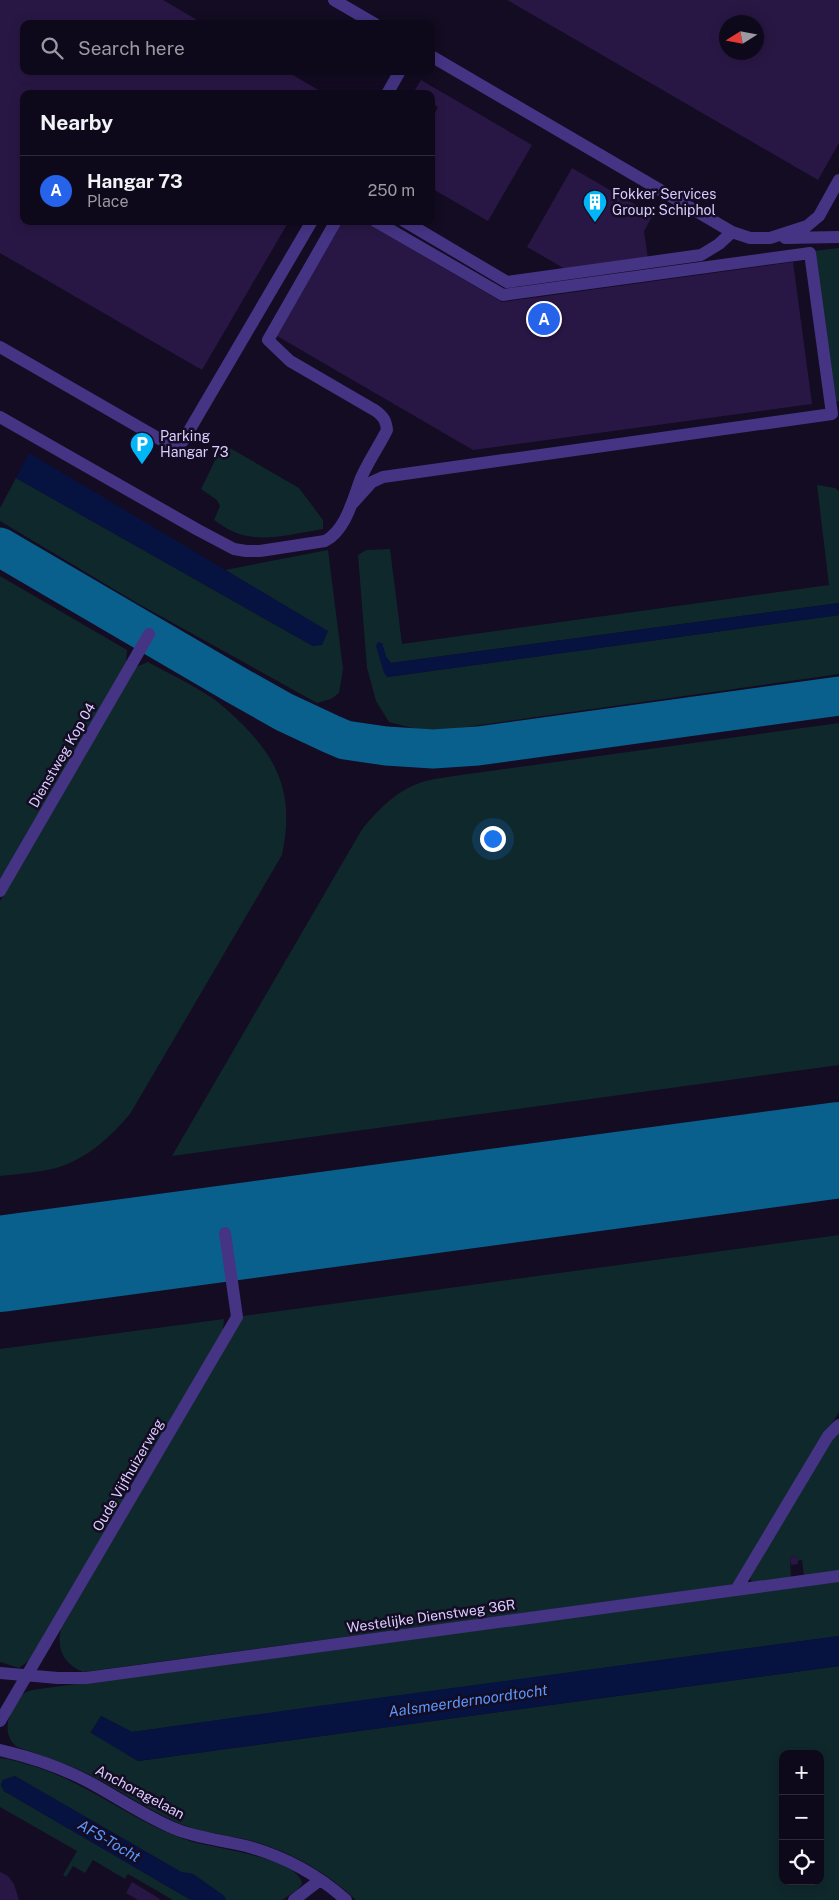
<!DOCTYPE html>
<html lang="en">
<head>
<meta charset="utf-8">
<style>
	body { margin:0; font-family:"Public Sans",sans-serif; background:#171223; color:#f1f3f6 }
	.controls { position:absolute; right:15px; bottom:15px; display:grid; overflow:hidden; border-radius:10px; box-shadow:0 2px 12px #0003 }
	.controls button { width:45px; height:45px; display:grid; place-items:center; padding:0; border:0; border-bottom:1px solid #2e2a39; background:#0e091a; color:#f1f3f6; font:25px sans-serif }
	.compass { position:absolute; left:719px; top:15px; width:45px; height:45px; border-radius:50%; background:#0e091a; box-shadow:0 2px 12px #0003; rotate:259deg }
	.you { position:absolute; left:492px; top:838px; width:18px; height:18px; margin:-12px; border:4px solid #fff; border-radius:50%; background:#1a73e8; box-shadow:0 0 0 8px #1a73e833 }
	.badge { display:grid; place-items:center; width:32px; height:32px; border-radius:50%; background:#2563eb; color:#fff; font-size:16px; font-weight:700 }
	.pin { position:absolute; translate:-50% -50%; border:2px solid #fff; box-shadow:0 1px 5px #0006 }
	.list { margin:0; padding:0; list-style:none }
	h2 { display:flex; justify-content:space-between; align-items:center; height:65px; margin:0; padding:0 20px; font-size:21px }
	h2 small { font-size:16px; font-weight:400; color:#9b9aa2 }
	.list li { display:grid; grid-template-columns:32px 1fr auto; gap:15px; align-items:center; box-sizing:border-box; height:70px; padding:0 20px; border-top:1px solid #2e2a39 }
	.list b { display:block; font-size:19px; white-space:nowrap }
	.list p { margin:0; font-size:16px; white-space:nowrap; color:#9b9aa2 }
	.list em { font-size:16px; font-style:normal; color:#9b9aa2 }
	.icon { flex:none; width:28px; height:28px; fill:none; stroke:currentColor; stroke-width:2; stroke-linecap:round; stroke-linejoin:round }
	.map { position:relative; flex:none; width:839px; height:1900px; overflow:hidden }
	.search { position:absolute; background:#0e091a; box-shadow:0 2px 12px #0003; left:20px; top:20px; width:415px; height:55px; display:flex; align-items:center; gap:12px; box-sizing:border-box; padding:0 18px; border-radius:10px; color:#9b9aa2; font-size:19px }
	.panel { position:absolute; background:#0e091a; box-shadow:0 2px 12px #0003; left:20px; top:90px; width:415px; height:135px; border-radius:10px }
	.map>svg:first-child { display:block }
	.green { fill:#0f282c; fill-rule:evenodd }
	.water { fill:#061240 }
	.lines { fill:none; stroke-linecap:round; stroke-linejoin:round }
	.taxiway { stroke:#0a608d; stroke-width:39 }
	.runway { stroke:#0a608d; stroke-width:96 }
	.building { fill:#281744; fill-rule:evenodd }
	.minor { stroke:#453484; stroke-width:12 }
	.labels { text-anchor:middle; stroke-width:5; stroke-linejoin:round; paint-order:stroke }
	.poi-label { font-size:14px; fill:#dbcdff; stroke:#130c22; text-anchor:start }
	.street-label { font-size:14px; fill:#dbcdff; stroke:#130c22 }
	.water-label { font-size:15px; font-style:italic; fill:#5b97ff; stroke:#130c22 }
</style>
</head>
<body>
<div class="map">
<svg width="839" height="1900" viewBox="0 0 839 1900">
	<rect width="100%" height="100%" fill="#130c22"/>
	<path class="green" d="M 839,248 L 839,401 L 835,402 L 814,251 Z
		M 223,444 L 299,488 L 323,520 L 323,529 C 296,533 261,544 234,532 C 227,529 220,524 214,520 L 220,506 L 217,500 L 201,489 Z
		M 16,478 L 313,646 L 327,631 L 225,570 L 328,550 L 343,669 L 339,693 L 331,699 L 317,703 L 137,603 L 0,521 L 0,508 Z
		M 817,485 L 835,488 L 839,491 L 839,603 L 391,663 L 386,657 L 382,643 L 387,677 L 839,615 L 839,674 L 444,730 L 416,729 L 389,722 L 376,701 L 367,668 L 358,555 L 366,550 L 390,549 L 402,644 L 829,585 Z
		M 0,576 L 127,650 L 126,662 L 0,882 Z
		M 148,662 C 170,674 193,685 214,699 C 223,706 232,714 240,722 C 281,762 294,798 282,855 L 130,1114 C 108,1140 81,1164 47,1170 C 31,1173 16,1174 0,1176 L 0,901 L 136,667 Z
		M 839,723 L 839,1065 L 172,1156 L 361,831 C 377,810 399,788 426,781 C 437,778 450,777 461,775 Z
		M 839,1235 L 839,1412 L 733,1585 L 83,1672 C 64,1664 56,1649 61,1629 L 243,1316 Z
		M 224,1319 L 223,1330 L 31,1659 L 19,1668 L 0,1662 L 0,1349 Z
		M 839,1432 L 839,1571 L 804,1576 L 802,1560 L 797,1561 L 797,1556 L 790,1557 L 791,1578 L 752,1582 L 750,1578 L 828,1443 Z
		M 839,1581 L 839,1636 L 132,1732 L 101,1716 L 91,1732 L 138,1761 L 839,1666 L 839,1900 L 356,1900 C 324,1870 286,1849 244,1839 C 221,1834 199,1832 178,1823 C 146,1809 118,1789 88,1774 C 65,1763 41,1755 17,1747 C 0,1734 9,1710 20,1697 C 25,1691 32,1690 39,1689 ZM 783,1754 L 820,1754 L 820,1881 L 783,1881 Z
		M 0,1758 C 11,1759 22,1763 33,1766 C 89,1783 134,1823 190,1841 C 212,1848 300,1858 302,1884 L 297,1890 L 282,1900 L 226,1900 L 224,1896 L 193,1874 L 181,1872 L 25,1782 L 15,1776 L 3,1780 L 1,1785 L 4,1791 L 191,1900 L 173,1900 L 128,1874 L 125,1879 L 93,1860 L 85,1873 L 73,1866 L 66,1877 L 63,1875 L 77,1851 L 0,1807 Z"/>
	<path class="water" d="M 29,453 L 328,631 L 322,645 L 313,646 L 16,478 Z
		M 839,603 L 839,615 L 387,677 L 384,673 L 376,646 L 378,642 L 382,643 L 386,657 L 391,663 Z
		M 839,1636 L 839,1666 L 138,1761 L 91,1733 L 101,1716 L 132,1732 L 303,1708 Z
		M 15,1776 L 181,1872 L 193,1874 L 224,1896 L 226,1900 L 191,1900 L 4,1791 L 1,1785 L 3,1780 Z"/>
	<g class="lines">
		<path class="taxiway" d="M 0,547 L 236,685 L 284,712 L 331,734 L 345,740 L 386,746 L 433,749 L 478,746 L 839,696"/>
		<path class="runway" d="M 0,1264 L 839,1150"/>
	</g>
	<path class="building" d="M 0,0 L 163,0 L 204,24 L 24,24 L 24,71 L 286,71 L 325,94 L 24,94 L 24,221 L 289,221 L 202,370 L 0,253 Z
		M 507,0 L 839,0 L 839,143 L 818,180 ZM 726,22 L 756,22 L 756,52 L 726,52 Z
		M 421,80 L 532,145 L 488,221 L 431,188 L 431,120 L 438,107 L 431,103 L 431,94 L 413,93 Z
		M 572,168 L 653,215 L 644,231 L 648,259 L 567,270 L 527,247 Z
		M 343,221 L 363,221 L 502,302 L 793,262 L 812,404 L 473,450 L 277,336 Z
		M 797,1556 L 798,1564 L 791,1565 L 790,1557 Z
		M 0,1872 L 8,1876 L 14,1884 L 19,1900 L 0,1900 Z
		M 132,1882 L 160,1899 L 159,1900 L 138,1900 L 126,1893 Z"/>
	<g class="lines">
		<path class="minor" d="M 334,0 L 375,24
			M 431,56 L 732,232 L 750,238 L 770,238 L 807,226 L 819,216 L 839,180
			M 387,94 L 400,71
			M 404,221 L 507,282 L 701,255 L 719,244 L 732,232
			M 785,238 L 839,237
			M 0,347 L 170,445 L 183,441 L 312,221
			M 0,417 L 198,530 L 234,549 L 246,551 L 260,551 L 325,541 C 346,530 353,499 361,478 C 368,462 379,446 387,430 C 386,421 384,417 376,411 L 290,361 L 268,340 L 336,221
			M 353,503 L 372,482 L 383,477 L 832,414 L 810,253 L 503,295 L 375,221
			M 0,891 L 149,634
			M 736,1590 L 828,1436 L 839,1425
			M 0,1673 L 58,1678 L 86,1678 L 839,1576
			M 0,1721 L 237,1317 L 225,1233
			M 0,1750 C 31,1757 61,1767 89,1782 C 117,1797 143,1815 173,1828 C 196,1838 222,1840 246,1846 C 283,1856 318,1875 346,1900
			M 294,1900 L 320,1880"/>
	</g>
	<defs>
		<symbol id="building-pin" viewBox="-11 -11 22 30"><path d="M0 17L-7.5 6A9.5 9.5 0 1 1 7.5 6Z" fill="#00b5f8" stroke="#130c22"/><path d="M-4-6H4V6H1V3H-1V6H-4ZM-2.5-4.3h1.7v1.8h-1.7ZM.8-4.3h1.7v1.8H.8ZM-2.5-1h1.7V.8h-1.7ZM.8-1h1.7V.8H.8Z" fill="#fff"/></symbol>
		<symbol id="parking-pin" viewBox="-11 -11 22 30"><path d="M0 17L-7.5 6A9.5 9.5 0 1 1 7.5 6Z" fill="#00b5f8" stroke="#130c22"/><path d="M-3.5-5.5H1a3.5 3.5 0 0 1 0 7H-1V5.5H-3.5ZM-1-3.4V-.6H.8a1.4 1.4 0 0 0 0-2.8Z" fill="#fff"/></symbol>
	</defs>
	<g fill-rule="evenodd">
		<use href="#building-pin" x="581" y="188" width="28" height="38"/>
		<use href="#parking-pin" x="128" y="430" width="28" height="38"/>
	</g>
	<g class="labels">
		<g class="poi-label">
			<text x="612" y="199">Fokker Services<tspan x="612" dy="16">Group: Schiphol</tspan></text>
			<text x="160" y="441">Parking<tspan x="160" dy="16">Hangar 73</tspan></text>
		</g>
		<g class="street-label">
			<text transform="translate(62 755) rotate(-60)" y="5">Dienstweg Kop 04</text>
			<text transform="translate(128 1475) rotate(-60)" y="5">Oude Vijfhuizerweg</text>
			<text transform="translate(431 1616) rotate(-8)" y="5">Westelijke Dienstweg 36R</text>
			<text transform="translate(140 1792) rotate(28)" y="5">Anchoragelaan</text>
		</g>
		<g class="water-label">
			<text transform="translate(468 1701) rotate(-8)" y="5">Aalsmeerdernoordtocht</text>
			<text transform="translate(109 1841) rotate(30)" y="5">AFS-Tocht</text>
		</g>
	</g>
</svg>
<div class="controls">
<button>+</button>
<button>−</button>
<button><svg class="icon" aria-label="locate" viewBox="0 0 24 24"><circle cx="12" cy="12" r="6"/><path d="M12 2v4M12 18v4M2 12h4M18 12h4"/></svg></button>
</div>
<svg class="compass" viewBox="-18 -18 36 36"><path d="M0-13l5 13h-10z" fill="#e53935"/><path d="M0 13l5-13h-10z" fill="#9b9aa2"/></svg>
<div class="you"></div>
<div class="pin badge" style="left:544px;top:319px">A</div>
<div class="search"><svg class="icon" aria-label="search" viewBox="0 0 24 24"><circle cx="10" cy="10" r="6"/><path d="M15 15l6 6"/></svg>Search here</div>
<section class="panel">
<h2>Nearby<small></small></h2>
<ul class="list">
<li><span class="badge">A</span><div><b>Hangar 73</b><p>Place</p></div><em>250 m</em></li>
</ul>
</section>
</div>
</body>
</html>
